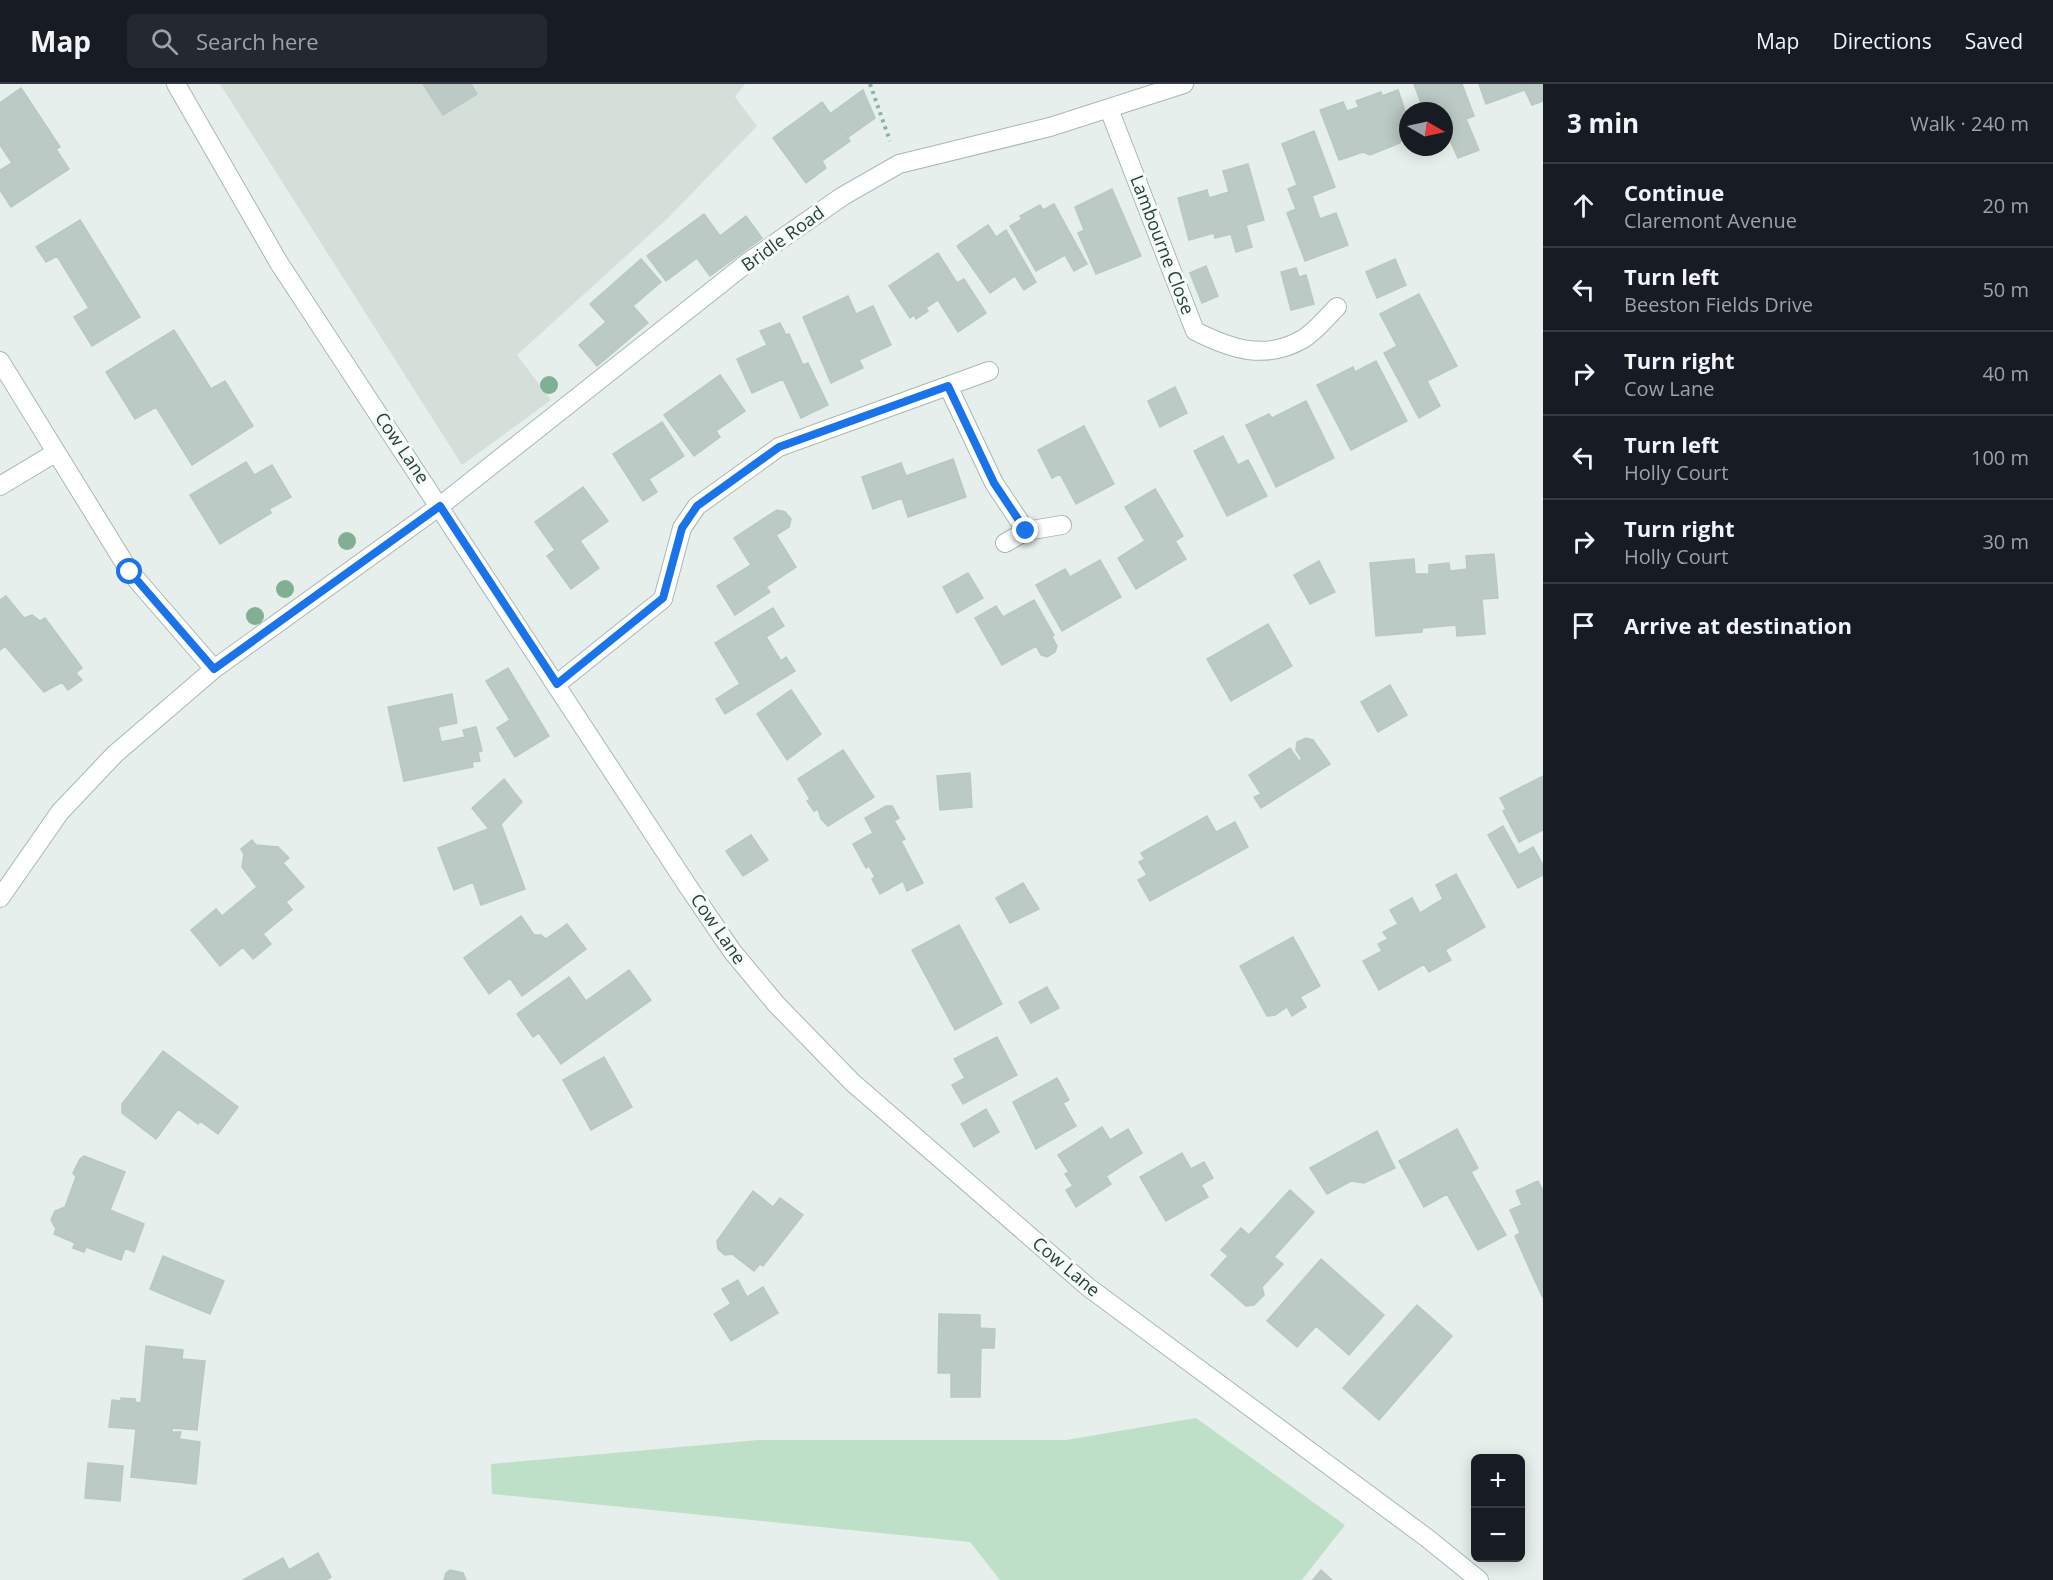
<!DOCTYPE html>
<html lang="en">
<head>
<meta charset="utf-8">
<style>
	body { margin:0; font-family:"Open Sans",sans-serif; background:#242831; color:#f1f3f6 }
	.controls { position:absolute; right:18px; bottom:18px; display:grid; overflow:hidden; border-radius:9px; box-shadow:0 3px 15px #0003 }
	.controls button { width:54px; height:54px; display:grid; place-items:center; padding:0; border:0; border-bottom:2px solid #363941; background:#171b24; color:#f1f3f6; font:30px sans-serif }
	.compass { position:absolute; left:1399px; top:18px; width:54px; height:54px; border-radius:50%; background:#171b24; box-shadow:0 3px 15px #0003; rotate:99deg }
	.stop { position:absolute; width:18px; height:18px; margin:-14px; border:4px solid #1a73e8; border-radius:50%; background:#fff }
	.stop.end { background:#1a73e8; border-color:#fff; box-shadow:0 2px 6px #0008 }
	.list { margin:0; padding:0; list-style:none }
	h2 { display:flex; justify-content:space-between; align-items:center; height:78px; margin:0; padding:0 24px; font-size:26px }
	h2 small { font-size:20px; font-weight:400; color:#9ea1a6 }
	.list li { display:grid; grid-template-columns:39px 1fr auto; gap:18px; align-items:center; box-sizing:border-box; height:84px; padding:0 24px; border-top:2px solid #363941 }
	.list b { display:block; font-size:22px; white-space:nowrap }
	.list p { margin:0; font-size:20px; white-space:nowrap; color:#9ea1a6 }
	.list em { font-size:20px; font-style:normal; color:#9ea1a6 }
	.icon { flex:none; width:33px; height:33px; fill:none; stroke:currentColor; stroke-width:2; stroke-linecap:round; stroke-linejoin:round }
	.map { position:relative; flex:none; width:1543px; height:1496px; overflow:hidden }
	header { display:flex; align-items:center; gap:36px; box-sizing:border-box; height:84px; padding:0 30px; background:#171b24; border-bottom:2px solid #363941 }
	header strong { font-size:28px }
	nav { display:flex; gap:33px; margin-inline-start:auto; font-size:21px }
	.search { width:420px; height:54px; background:#242831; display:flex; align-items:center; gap:15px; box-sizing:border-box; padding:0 21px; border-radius:9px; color:#9ea1a6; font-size:22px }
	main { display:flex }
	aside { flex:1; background:#171b24 }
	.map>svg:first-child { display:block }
	.built { fill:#d4dfda }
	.green { fill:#bfe0c8 }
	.building { fill:#bbcac4; stroke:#b8c9c2; stroke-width:1.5 }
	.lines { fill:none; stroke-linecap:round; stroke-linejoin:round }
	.minor-casing { stroke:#a8b8b2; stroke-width:20 }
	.path { stroke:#86b3a5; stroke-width:4; stroke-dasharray:3 4.5; stroke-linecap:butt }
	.minor { stroke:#fff; stroke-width:18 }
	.tree { fill:#80af93 }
	.route { stroke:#1a73e8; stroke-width:8 }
	.labels { text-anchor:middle; stroke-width:6; stroke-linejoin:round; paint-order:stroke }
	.street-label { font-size:18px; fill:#24423a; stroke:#f7fbf9 }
</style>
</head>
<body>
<header>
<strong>Map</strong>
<div class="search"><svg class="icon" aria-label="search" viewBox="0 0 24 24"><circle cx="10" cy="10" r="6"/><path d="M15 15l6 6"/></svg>Search here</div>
<nav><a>Map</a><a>Directions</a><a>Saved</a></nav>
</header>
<main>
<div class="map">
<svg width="1543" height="1496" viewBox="0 0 1543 1496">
	<rect width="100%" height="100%" fill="#e6efeb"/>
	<path class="built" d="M 220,0 L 745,0 L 735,13 L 757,42 L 669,133 L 517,271 L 551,316 L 462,381 Z"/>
	<path class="green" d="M 1196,1334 L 1345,1441 L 1302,1496 L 1000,1496 L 970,1458 L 492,1410 L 491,1380 L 758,1356 L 1066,1356 Z"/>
	<path class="building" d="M 423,0 L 471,0 L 477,10 L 443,31 Z
		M 1414,0 L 1462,0 L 1474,32 L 1466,35 L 1479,66 L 1458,74 L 1444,43 L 1444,27 L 1424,27 Z
		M 1479,0 L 1522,0 L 1524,6 L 1486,20 Z
		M 1522,0 L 1543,0 L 1543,17 L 1532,21 Z
		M 21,4 L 60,63 L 56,65 L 69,85 L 11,123 L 0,106 L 0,86 L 12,79 L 0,61 L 0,19 Z
		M 863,6 L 875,34 L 847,54 L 830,30 Z
		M 1398,6 L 1408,36 L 1408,40 L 1399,43 L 1403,52 L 1400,59 L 1370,71 L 1363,68 L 1339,76 L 1320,26 L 1343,18 L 1347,27 L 1359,23 L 1356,17 L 1381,8 L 1382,12 Z
		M 822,18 L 850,57 L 822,77 L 826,84 L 806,99 L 773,54 Z
		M 1314,47 L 1335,103 L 1312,112 L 1320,135 L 1336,129 L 1348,161 L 1305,177 L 1287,129 L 1296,125 L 1288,105 L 1297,101 L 1282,60 Z
		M 1248,80 L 1264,136 L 1246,141 L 1252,163 L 1236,168 L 1231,150 L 1215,154 L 1214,149 L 1189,156 L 1178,114 L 1207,106 L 1209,114 L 1229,108 L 1223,87 Z
		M 1112,105 L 1141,172 L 1096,190 L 1078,149 L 1084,146 L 1075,123 Z
		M 1054,120 L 1087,180 L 1074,187 L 1065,171 L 1036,187 L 1010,142 L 1022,135 L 1020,132 L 1040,121 L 1043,126 Z
		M 704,130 L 720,152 L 746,132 L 762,154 L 710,192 L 697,174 L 666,197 L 647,172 Z
		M 80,136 L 140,233 L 92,262 L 74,233 L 89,224 L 57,172 L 46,178 L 36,163 Z
		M 988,141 L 996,153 L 1006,146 L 1036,198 L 1024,206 L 1015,192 L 990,209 L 957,162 Z
		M 938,169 L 957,199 L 964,195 L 986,229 L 958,248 L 938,216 L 926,224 L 928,227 L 916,235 L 914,231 L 910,234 L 889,202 Z
		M 641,175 L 661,198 L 633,222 L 648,239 L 597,282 L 579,261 L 606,238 L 590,220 Z
		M 1395,175 L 1406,201 L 1377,214 L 1366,188 Z
		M 1206,182 L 1218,212 L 1202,219 L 1190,189 Z
		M 1296,184 L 1299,193 L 1306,191 L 1314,220 L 1291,226 L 1281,188 Z
		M 1419,210 L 1457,282 L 1427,297 L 1440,322 L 1419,334 L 1384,269 L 1397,262 L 1380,230 Z
		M 848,212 L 856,230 L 873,222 L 891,261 L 859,276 L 863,284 L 831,299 L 803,233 Z
		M 780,239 L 786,251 L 789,250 L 803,281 L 808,279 L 828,321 L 801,334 L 783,295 L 752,309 L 737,275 L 767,261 L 760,247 Z
		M 174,246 L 211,305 L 225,297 L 253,342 L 192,381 L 156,323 L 135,335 L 106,288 Z
		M 1376,277 L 1407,337 L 1351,366 L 1317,301 L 1353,283 L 1355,288 Z
		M 720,291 L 745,327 L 716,347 L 720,353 L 694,372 L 664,331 Z
		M 1175,303 L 1187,329 L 1160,343 L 1148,317 Z
		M 1306,317 L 1334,374 L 1276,403 L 1246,341 L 1269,330 L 1272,334 Z
		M 662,338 L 684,372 L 649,395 L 657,408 L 643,417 L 613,370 Z
		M 1084,342 L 1114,400 L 1076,420 L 1060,390 L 1052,394 L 1038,366 Z
		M 1223,352 L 1238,381 L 1248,376 L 1267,412 L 1227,432 L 1194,367 Z
		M 953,375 L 966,413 L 908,433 L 902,414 L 873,425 L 862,393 L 901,379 L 906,392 Z
		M 246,378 L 254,391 L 272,381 L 291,413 L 269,425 L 271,429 L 220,460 L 190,411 Z
		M 583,403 L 608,437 L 580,457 L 599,484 L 571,505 L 547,472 L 555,466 L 535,438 Z
		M 1155,405 L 1183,452 L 1175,457 L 1186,475 L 1136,505 L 1118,474 L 1145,457 L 1125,423 Z
		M 777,426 L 785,428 L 791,435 L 789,443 L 776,451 L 796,483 L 766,503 L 770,508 L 735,531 L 717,502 L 751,481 L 734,454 Z
		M 1494,470 L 1498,514 L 1482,515 L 1485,550 L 1457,552 L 1456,541 L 1422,544 L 1422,548 L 1376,552 L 1370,479 L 1414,475 L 1415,490 L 1429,490 L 1429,481 L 1449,479 L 1450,487 L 1467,485 L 1466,472 Z
		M 1100,476 L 1121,513 L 1062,547 L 1036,501 L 1065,485 L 1070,493 Z
		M 1319,477 L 1335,508 L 1310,520 L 1294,491 Z
		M 968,489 L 983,514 L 957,529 L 943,503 Z
		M 6,512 L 24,534 L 32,531 L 40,537 L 45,534 L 82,584 L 76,589 L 82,596 L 68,606 L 62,598 L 44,608 L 5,562 L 0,566 L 0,516 Z
		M 1034,516 L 1054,551 L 1052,553 L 1057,562 L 1055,568 L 1047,573 L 1041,571 L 1036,562 L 1002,581 L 975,534 L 996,522 L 1003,533 Z
		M 773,524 L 784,542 L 766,553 L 781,577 L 786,573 L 795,587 L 725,630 L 716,615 L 740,600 L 715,559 Z
		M 1268,540 L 1292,582 L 1231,617 L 1207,575 Z
		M 508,584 L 549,652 L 515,673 L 497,644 L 510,636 L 486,597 Z
		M 1390,601 L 1407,631 L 1378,648 L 1361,618 Z
		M 791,606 L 821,650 L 787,676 L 757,630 Z
		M 452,610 L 457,639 L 438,643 L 441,658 L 465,653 L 463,646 L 476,643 L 482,667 L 478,668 L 480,677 L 472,678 L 473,683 L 404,697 L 388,623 Z
		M 1306,654 L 1313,656 L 1330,680 L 1261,724 L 1254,713 L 1261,710 L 1249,691 L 1290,664 L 1299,677 L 1302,675 L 1296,666 L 1297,658 Z
		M 843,666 L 874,713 L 828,742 L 821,735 L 818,725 L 814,727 L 807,717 L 810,715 L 798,695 Z
		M 970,689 L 972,723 L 940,726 L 937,692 Z
		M 1543,692 L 1543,746 L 1519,758 L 1503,727 L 1506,725 L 1500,714 Z
		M 504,695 L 522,718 L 501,740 L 489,745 L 472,724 Z
		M 886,722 L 892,722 L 899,734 L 894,737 L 905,755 L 901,757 L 923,799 L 907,807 L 903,797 L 880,810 L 872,795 L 875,793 L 869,782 L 866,784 L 853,760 L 873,749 L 865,734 Z
		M 1207,732 L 1230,773 L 1150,817 L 1138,796 L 1147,791 L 1139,778 L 1145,775 L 1141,769 Z
		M 1235,738 L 1248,763 L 1230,773 L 1216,748 Z
		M 501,740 L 525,805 L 481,821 L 473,798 L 454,806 L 438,764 Z
		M 1503,742 L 1519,771 L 1533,763 L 1543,781 L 1543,791 L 1518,804 L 1488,751 Z
		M 751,751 L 768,776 L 743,792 L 726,767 Z
		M 252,756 L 256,761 L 278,763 L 289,774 L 283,779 L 304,803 L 286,818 L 292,826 L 263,850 L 271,860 L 253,875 L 243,863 L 220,882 L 191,846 L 216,825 L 222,832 L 257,803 L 242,783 L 244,770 L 241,765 Z
		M 1456,790 L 1485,843 L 1445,866 L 1451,876 L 1429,888 L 1424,880 L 1379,906 L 1363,877 L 1382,867 L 1378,860 L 1388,855 L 1383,848 L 1398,840 L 1390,826 L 1412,814 L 1420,829 L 1443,815 L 1436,801 Z
		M 1023,799 L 1039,825 L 1010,839 L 996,814 Z
		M 521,832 L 534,851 L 541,851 L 546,855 L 567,840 L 586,865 L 522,912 L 510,894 L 489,910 L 464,874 Z
		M 959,841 L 1002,920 L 955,946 L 912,866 Z
		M 1293,853 L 1320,902 L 1300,913 L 1306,923 L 1292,932 L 1287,923 L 1275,931 L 1267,932 L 1240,882 Z
		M 629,886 L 651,916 L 561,980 L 539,949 L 533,953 L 517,930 L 569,893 L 586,917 Z
		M 1047,903 L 1059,924 L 1031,939 L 1019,918 Z
		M 997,953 L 1017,991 L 963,1020 L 952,1001 L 965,994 L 954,975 Z
		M 163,967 L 238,1023 L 218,1050 L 200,1037 L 198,1040 L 178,1025 L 156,1055 L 122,1029 L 122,1020 Z
		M 604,973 L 632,1023 L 591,1046 L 563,996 Z
		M 1057,994 L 1069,1016 L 1063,1019 L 1076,1042 L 1036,1065 L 1013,1018 Z
		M 986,1025 L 999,1048 L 974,1063 L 961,1040 Z
		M 1102,1043 L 1110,1056 L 1128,1045 L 1142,1069 L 1106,1092 L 1111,1100 L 1076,1123 L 1066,1106 L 1073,1102 L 1065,1090 L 1069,1088 L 1058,1071 Z
		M 1457,1045 L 1478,1084 L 1471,1088 L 1506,1151 L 1478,1166 L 1447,1110 L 1424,1123 L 1399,1077 Z
		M 1377,1047 L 1395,1084 L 1364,1099 L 1351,1097 L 1327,1110 L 1310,1084 Z
		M 1182,1069 L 1191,1085 L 1204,1078 L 1213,1094 L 1201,1101 L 1208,1113 L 1166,1137 L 1140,1093 Z
		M 84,1072 L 125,1088 L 110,1126 L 144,1140 L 134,1168 L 125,1164 L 121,1176 L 86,1163 L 84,1168 L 73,1164 L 75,1159 L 54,1150 L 56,1145 L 51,1136 L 55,1127 L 65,1123 L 76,1093 L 73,1089 L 80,1075 Z
		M 1538,1097 L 1543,1107 L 1543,1196 L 1536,1199 L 1515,1152 L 1520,1149 L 1510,1126 L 1522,1121 L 1516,1107 Z
		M 1290,1106 L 1314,1128 L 1274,1173 L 1283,1180 L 1262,1203 L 1264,1211 L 1254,1221 L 1246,1222 L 1211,1191 L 1228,1172 L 1221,1166 L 1241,1144 L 1249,1151 Z
		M 753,1107 L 773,1123 L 780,1114 L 803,1131 L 763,1182 L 760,1180 L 754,1187 L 732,1170 L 725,1171 L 718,1165 L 717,1157 Z
		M 163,1172 L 224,1197 L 210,1230 L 150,1205 Z
		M 1321,1175 L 1384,1231 L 1349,1271 L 1316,1242 L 1297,1263 L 1267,1237 Z
		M 738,1196 L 747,1213 L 763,1203 L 778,1229 L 731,1257 L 714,1230 L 731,1220 L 722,1205 Z
		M 1543,1196 L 1543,1214 L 1536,1199 Z
		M 1417,1221 L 1452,1252 L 1379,1336 L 1343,1304 Z
		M 939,1230 L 980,1231 L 980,1244 L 995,1245 L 994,1264 L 981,1264 L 980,1313 L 951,1313 L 951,1289 L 938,1289 Z
		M 146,1262 L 183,1266 L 182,1275 L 205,1277 L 197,1346 L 172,1344 L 172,1348 L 181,1348 L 179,1355 L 200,1358 L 196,1400 L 131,1393 L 136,1345 L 109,1343 L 112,1316 L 121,1317 L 121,1314 L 135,1315 L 135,1318 L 141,1319 Z
		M 88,1379 L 123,1382 L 120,1417 L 85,1414 Z
		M 318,1469 L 331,1493 L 326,1496 L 243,1496 L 283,1474 L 289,1486 Z
		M 450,1486 L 463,1489 L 466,1496 L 444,1496 L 446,1489 Z
		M 1321,1486 L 1332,1496 L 1313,1496 Z"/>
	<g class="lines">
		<defs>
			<path id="minor" d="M 176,0 L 279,179 L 687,801 L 732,867 L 776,920 L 852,998 L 1088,1203 L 1427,1454 L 1479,1496
				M 1109,25 L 1195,247 C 1231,265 1265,277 1303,255 C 1315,248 1327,233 1337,223
				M 0,277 L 130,488 L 214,585
				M 948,302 L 994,399 L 1026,447
				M 0,402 L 55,369
				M 1005,459 L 1026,447 L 1062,441
				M 557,600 L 663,515 L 682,444 L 697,422 L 779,363 L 989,287
				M 0,814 L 60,728 L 115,670 L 214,585 L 440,422 L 747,179 L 843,112 L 899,80 L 1050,43 L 1184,0"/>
		</defs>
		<use href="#minor" class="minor-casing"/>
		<path class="path" d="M 870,0 L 890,57"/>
		<use href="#minor" class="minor"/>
	</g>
	<g class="tree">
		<circle cx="549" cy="301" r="9"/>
		<circle cx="347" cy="457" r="9"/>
		<circle cx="285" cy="505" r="9"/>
		<circle cx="255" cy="532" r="9"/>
	</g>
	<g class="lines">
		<path class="route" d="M 130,488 L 214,585 L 440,422 L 557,600 L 663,514 L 682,444 L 697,422 L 779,363 L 948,302 L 994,399 L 1026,447"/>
	</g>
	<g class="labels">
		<g class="street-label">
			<text transform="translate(783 155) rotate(-36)" y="6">Bridle Road</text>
			<text transform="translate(1162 161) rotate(69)" y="6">Lambourne Close</text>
			<text transform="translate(402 364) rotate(56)" y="6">Cow Lane</text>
			<text transform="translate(718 845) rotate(55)" y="6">Cow Lane</text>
			<text transform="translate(1066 1183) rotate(40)" y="6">Cow Lane</text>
		</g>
	</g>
</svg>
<div class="controls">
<button>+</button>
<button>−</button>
</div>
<svg class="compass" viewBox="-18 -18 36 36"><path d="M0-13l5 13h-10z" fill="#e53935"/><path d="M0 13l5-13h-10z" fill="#9ea1a6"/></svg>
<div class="stop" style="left:130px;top:488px"></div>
<div class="stop end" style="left:1026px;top:447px"></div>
</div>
<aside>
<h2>3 min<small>Walk · 240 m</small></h2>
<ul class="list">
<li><svg class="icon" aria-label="ahead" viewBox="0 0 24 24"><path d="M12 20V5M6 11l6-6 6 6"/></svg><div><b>Continue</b><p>Claremont Avenue</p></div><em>20 m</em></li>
<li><svg class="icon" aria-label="left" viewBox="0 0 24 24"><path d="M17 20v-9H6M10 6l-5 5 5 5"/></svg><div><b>Turn left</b><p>Beeston Fields Drive</p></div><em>50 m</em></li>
<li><svg class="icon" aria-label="right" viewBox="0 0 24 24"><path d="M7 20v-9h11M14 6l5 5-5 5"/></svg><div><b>Turn right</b><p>Cow Lane</p></div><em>40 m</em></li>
<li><svg class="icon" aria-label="left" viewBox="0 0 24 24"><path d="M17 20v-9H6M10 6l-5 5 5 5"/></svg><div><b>Turn left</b><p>Holly Court</p></div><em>100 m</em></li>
<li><svg class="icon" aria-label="right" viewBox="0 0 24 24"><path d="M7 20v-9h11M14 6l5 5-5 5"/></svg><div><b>Turn right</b><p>Holly Court</p></div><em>30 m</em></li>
<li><svg class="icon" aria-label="arrive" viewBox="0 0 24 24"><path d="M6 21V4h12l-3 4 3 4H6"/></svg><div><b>Arrive at destination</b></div></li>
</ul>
</aside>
</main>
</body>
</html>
